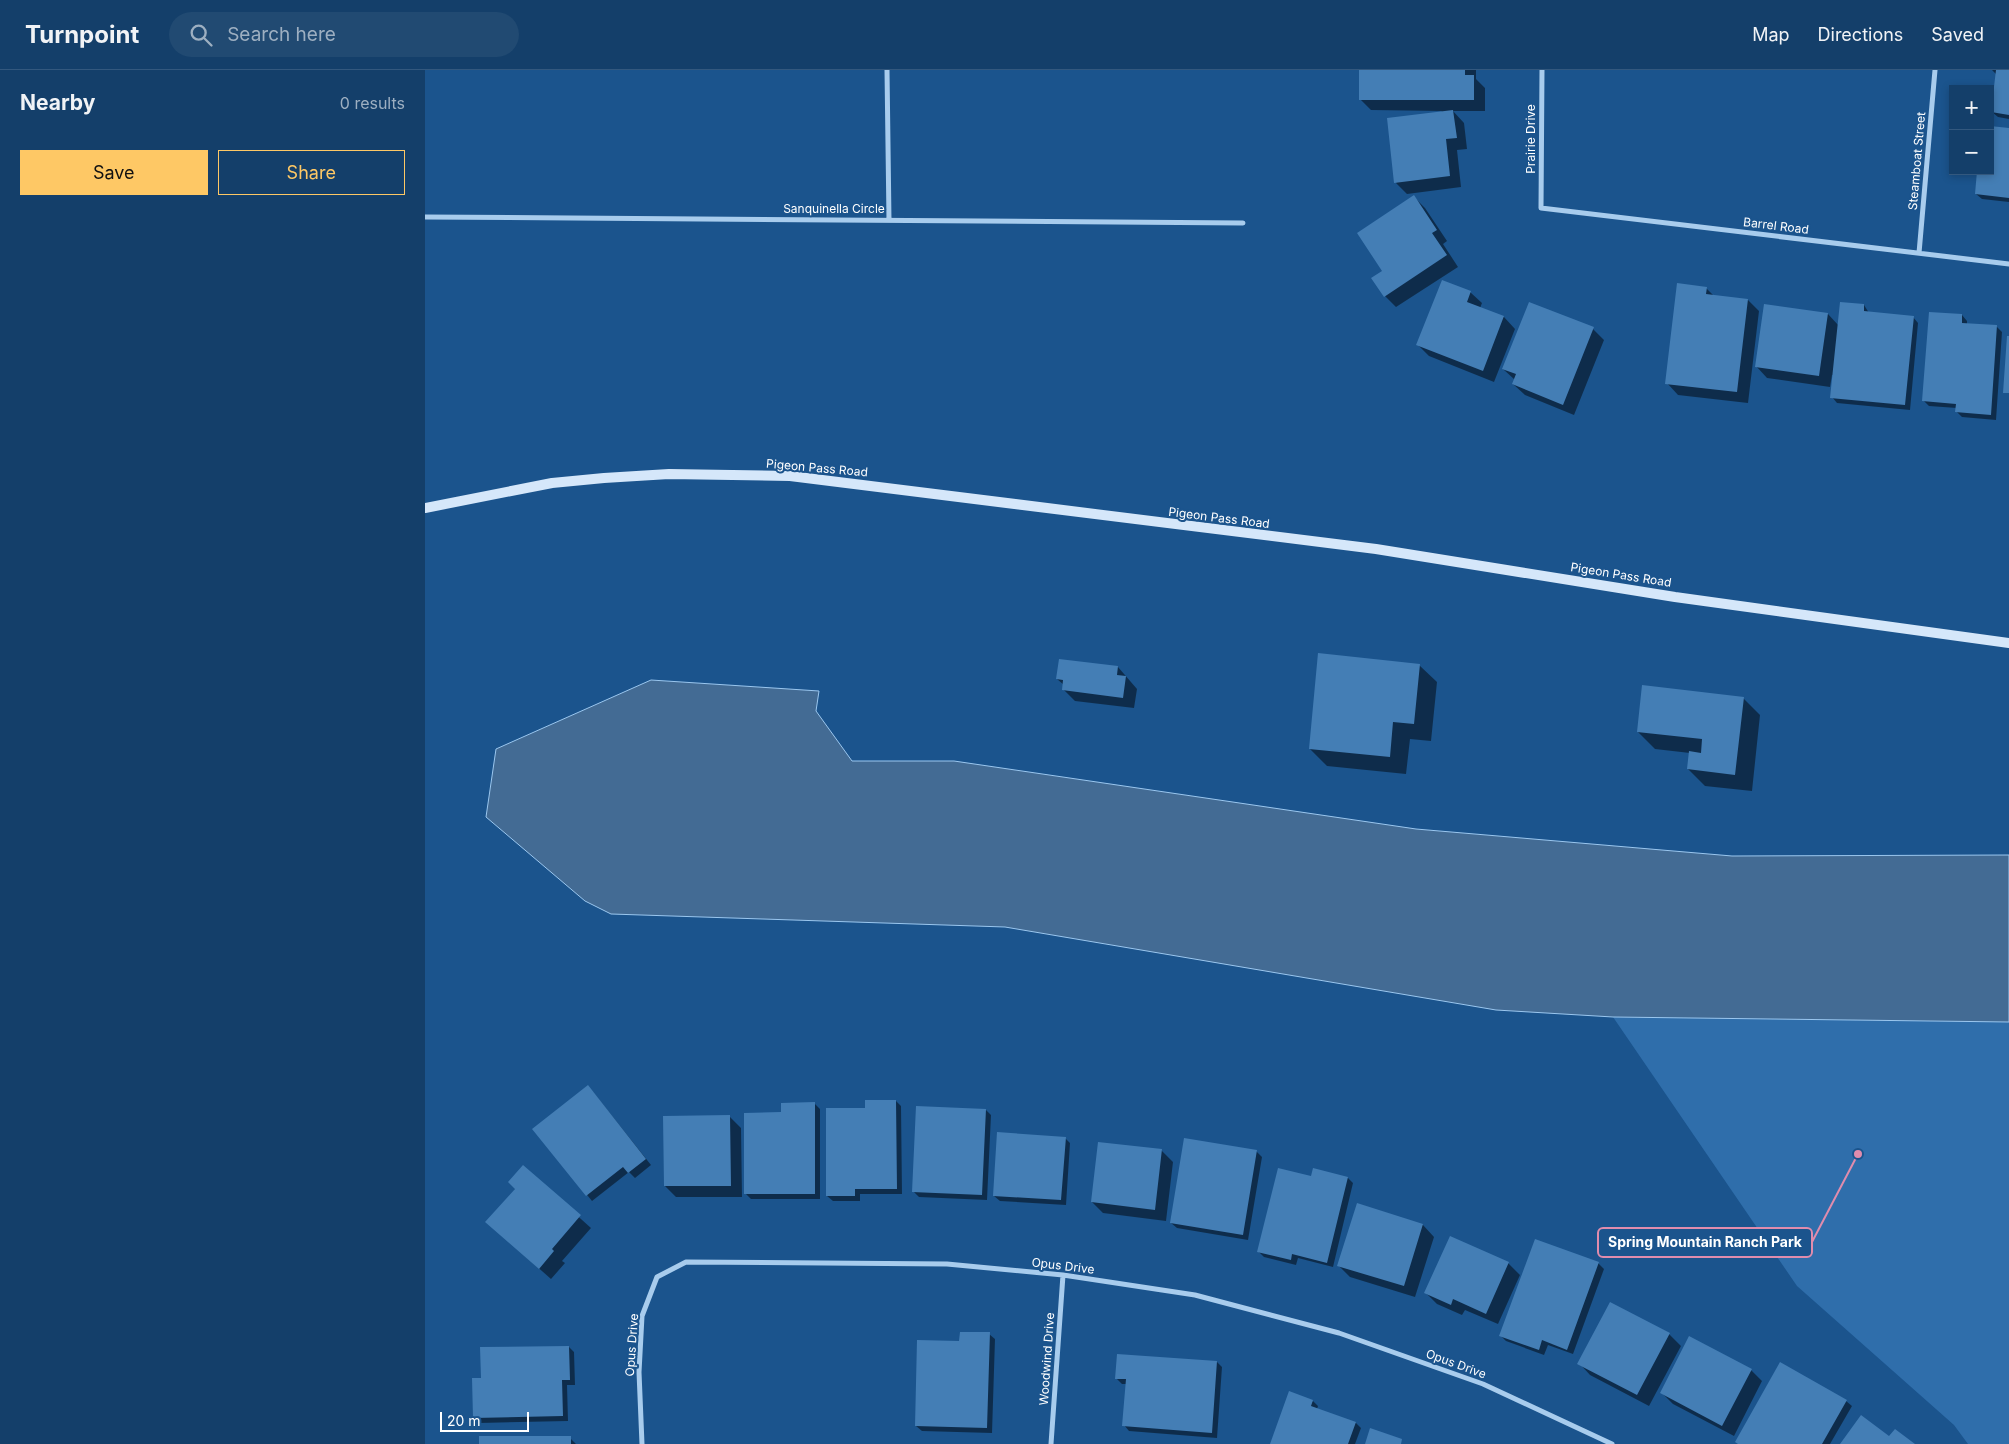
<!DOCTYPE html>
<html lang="en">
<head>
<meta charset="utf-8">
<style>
	body { margin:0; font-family:Inter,sans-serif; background:#214a72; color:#f1f3f6 }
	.controls { position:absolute; right:15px; top:15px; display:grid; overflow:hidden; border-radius:0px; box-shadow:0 2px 8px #0003 }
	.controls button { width:45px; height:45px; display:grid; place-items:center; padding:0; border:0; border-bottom:1px solid #33587e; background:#143f6a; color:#f1f3f6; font:25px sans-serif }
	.scale { position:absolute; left:15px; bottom:12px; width:89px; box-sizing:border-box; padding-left:5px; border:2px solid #fff; border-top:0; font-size:14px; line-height:18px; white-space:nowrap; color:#fff; -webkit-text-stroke:4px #1b548d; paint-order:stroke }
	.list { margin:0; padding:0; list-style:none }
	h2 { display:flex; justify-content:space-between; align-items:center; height:65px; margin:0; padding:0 20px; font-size:21px }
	h2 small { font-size:16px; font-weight:400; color:#9dafc1 }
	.actions { display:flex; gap:10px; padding:15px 20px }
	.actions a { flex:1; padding:11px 0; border:1px solid #fec865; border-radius:0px; text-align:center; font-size:18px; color:#fec865 }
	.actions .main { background:#fec865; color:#111 }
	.icon { flex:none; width:28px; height:28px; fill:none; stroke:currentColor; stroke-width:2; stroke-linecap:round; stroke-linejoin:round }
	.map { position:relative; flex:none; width:1584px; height:1374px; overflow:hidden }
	header { display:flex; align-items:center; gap:30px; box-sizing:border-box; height:70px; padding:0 25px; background:#143f6a; border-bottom:1px solid #33587e }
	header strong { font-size:24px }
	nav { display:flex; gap:28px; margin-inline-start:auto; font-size:18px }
	.search { width:350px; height:45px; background:#214a72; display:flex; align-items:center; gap:12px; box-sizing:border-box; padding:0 18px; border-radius:28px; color:#9dafc1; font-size:19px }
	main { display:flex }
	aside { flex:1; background:#143f6a }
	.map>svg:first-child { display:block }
	.green { fill:#2f6eab }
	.water { fill:#436b94; stroke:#9bc7ef }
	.shadow { fill:#0007 }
	.building { fill:#447eb5 }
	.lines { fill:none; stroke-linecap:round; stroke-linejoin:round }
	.street { stroke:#a8cced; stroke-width:5 }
	.secondary { stroke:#d5e7fa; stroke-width:10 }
	.labels { text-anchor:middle; stroke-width:4; stroke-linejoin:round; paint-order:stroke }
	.street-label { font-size:12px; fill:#fff; stroke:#1b548d }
	.leader { fill:none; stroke:#e08cad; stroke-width:2 }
	.callout-dot { fill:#e08cad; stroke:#1b548d; stroke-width:2 }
	.callout { fill:#1b548d; stroke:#e08cad; stroke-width:2 }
	.callout-label { font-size:14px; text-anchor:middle; font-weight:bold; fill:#fff }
</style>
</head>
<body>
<header>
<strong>Turnpoint</strong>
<div class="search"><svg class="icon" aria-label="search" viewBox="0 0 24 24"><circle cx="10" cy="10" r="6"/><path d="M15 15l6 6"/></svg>Search here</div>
<nav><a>Map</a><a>Directions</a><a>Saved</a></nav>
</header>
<main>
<aside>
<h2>Nearby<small>0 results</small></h2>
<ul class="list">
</ul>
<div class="actions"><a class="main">Save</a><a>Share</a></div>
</aside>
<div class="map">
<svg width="1584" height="1374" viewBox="0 0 1584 1374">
	<rect width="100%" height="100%" fill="#1b548d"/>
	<path class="green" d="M 1188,947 L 1584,952 L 1584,1374 L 1543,1374 L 1529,1355 L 1372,1216 Z"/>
	<path class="water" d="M 226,610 L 394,621 L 391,641 L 427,691 L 529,691 L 991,759 L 1307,786 L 1584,785 L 1584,952 L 1188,947 L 1071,940 L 580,857 L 186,844 L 160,831 L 61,747 L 71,679 Z"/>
	<path class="shadow" d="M 935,0 L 1051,0 L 1051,9 L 1060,18 L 1060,41 L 1028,41 L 1039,53 L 1042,79 L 1032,80 L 1036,117 L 982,124 L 971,113 L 1017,41 L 946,40 L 935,29 Z
		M 1567,0 L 1584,0 L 1584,49 L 1573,47 L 1567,42 L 1572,5 Z
		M 1584,59 L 1584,132 L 1557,129 L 1551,124 L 1565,101 Z
		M 989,127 L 1000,138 L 1022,171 L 1018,174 L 1033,197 L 971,237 L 960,226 Z
		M 1281,218 L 1289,226 L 1323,230 L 1334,241 L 1323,333 L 1253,325 L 1242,313 Z
		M 1045,222 L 1057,233 L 1055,238 L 1079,247 L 1090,259 L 1069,312 L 1004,286 L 993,275 Z
		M 1439,235 L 1444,243 L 1488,247 L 1493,253 L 1485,340 L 1412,333 L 1407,327 L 1409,305 L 1407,305 L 1405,317 L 1342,308 L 1331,296 L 1403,244 L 1414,256 Z
		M 1537,245 L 1542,251 L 1542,254 L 1572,257 L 1577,262 L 1571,350 L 1537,347 L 1532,342 L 1532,338 L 1504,336 L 1499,331 Z
		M 1168,259 L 1179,270 L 1149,345 L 1100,325 L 1088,314 L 1090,310 L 1078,299 Z
		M 994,595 L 1012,612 L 1006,671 L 985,669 L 981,704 L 902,696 L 885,679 Z
		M 693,597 L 712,619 L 709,638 L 650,631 L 638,619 L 639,615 L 632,609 Z
		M 1318,628 L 1335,645 L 1327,721 L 1280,716 L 1263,699 L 1265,683 L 1230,679 L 1213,662 Z
		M 168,1022 L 226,1095 L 210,1108 L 204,1102 L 167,1131 L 109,1059 Z
		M 471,1031 L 476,1036 L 477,1124 L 435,1124 L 435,1131 L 408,1131 L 402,1126 L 441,1039 Z
		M 389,1033 L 395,1039 L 395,1129 L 326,1129 L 321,1124 L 357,1044 Z
		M 561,1040 L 566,1045 L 562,1130 L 494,1127 L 489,1122 Z
		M 305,1047 L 316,1058 L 317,1127 L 251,1127 L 240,1116 Z
		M 640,1068 L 645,1073 L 641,1135 L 575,1131 L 569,1126 Z
		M 736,1080 L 748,1092 L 741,1151 L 678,1143 L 667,1132 Z
		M 831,1081 L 837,1087 L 823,1170 L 752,1158 L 746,1153 Z
		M 98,1097 L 166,1158 L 137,1191 L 140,1193 L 126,1209 L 74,1163 Z
		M 887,1107 L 923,1108 L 928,1113 L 908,1197 L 873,1188 L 871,1195 L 839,1187 L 833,1181 Z
		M 932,1135 L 998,1155 L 1009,1167 L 990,1227 L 925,1207 L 914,1196 Z
		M 1083,1193 L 1095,1205 L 1073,1254 L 1040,1240 L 1037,1245 L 1012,1234 L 1001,1223 Z
		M 1173,1193 L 1179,1199 L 1148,1284 L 1123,1275 L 1119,1285 L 1081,1271 L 1076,1266 Z
		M 564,1264 L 570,1269 L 567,1363 L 497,1361 L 491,1356 L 536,1273 Z
		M 1244,1264 L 1256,1276 L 1224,1336 L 1165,1305 L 1154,1293 Z
		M 144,1277 L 149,1282 L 150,1315 L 142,1315 L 143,1351 L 54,1353 L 49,1347 L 57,1309 Z
		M 792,1292 L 797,1297 L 792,1368 L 704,1361 L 699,1355 L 702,1314 L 697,1314 L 691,1308 Z
		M 1326,1300 L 1337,1311 L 1309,1366 L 1248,1334 L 1237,1323 Z
		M 888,1331 L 893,1336 L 892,1339 L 931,1353 L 936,1358 L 930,1374 L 846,1374 Z
		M 1421,1331 L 1427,1336 L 1405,1374 L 1313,1374 Z
		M 145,1368 L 151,1374 L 56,1374 Z"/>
	<path class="building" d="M 934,0 L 1040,0 L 1040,5 L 1049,5 L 1049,30 L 934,30 Z
		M 1571,0 L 1584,0 L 1584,45 L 1566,42 Z
		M 1028,40 L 1032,68 L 1021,69 L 1025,106 L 969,113 L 962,48 Z
		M 1565,56 L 1584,58 L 1584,128 L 1550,124 L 1552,101 L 1565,101 Z
		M 989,125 L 1012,160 L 1007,163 L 1022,185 L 959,227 L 946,208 L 957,201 L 932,163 Z
		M 1017,210 L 1046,221 L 1042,232 L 1079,246 L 1058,301 L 991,275 Z
		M 1252,213 L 1282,217 L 1281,224 L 1323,229 L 1312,322 L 1240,314 Z
		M 1104,232 L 1169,257 L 1138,335 L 1087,314 L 1091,304 L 1077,299 Z
		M 1415,232 L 1439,234 L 1439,241 L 1489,246 L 1480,335 L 1405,328 Z
		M 1339,234 L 1403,243 L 1394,306 L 1330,297 Z
		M 1504,242 L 1537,244 L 1537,253 L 1572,255 L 1566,345 L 1530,342 L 1531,334 L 1497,331 Z
		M 1582,266 L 1584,266 L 1584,323 L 1578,323 Z
		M 893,583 L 995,594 L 989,654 L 968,652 L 965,687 L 884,679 Z
		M 634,589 L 693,596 L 692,605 L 701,606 L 698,628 L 637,620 L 638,610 L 631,609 Z
		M 1217,615 L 1319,627 L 1310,705 L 1262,699 L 1264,681 L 1276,683 L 1277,669 L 1212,662 Z
		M 163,1015 L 221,1089 L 203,1103 L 198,1097 L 161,1126 L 107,1059 Z
		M 440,1030 L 471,1030 L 472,1119 L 430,1119 L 430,1126 L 401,1126 L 401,1038 L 440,1038 Z
		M 390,1032 L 390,1124 L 319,1124 L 319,1043 L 356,1042 L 356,1033 Z
		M 491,1036 L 561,1039 L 557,1125 L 487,1122 Z
		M 305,1045 L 306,1116 L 239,1116 L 238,1046 Z
		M 572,1062 L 641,1067 L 636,1130 L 568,1126 Z
		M 759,1068 L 832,1080 L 818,1165 L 745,1153 Z
		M 673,1072 L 737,1079 L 730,1140 L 666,1132 Z
		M 98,1095 L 156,1145 L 127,1179 L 129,1181 L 114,1199 L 60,1152 L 90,1119 L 83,1112 Z
		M 853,1098 L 886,1106 L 888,1098 L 923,1107 L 902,1193 L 867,1184 L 866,1190 L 832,1182 Z
		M 932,1133 L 998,1154 L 979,1216 L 912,1196 Z
		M 1025,1166 L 1084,1192 L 1061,1244 L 1028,1229 L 1026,1235 L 999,1223 Z
		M 1110,1169 L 1174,1192 L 1142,1280 L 1117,1270 L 1114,1280 L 1074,1266 Z
		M 1185,1232 L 1245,1263 L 1212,1325 L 1152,1294 Z
		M 535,1262 L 565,1262 L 562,1358 L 490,1356 L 492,1270 L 534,1271 Z
		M 1264,1266 L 1327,1299 L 1297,1356 L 1235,1323 Z
		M 144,1276 L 145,1310 L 137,1310 L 138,1346 L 48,1348 L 47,1308 L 56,1308 L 55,1277 Z
		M 692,1284 L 792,1291 L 787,1363 L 697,1356 L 701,1309 L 690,1309 Z
		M 1355,1292 L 1422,1330 L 1397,1374 L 1313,1374 L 1310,1372 Z
		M 864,1321 L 888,1330 L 886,1336 L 931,1352 L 923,1374 L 845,1374 Z
		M 1436,1345 L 1464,1366 L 1470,1359 L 1490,1374 L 1415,1374 Z
		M 945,1358 L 977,1369 L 976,1374 L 940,1374 Z
		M 54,1366 L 146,1366 L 146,1374 L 54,1374 Z"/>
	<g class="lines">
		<path class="street" d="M 462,0 L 464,150
			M 1117,0 L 1116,138 L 1584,194
			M 0,147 L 818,153
			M 1494,183 L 1510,0
			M 217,1374 L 214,1302 L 217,1246 L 232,1207 L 261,1192 L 522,1194 L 638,1205 L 770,1225 L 914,1263 L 1058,1314 L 1187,1374
			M 626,1374 L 638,1205"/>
		<path class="secondary" d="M 0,438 L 127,413 L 179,408 L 244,404 L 365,406 L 951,479 L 1250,527 L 1584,573"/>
	</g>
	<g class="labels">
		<g class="street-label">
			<text transform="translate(1106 69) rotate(-90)" y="4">Prairie Drive</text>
			<text transform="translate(1492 91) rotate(-85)" y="4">Steamboat Street</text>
			<text x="409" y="143">Sanquinella Circle</text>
			<text transform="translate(1351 156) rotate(7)" y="4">Barrel Road</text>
			<text transform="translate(392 398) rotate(5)" y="4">Pigeon Pass Road</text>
			<text transform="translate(794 448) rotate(7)" y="4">Pigeon Pass Road</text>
			<text transform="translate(1196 505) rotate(9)" y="4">Pigeon Pass Road</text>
			<text transform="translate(638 1196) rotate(7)" y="4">Opus Drive</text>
			<text transform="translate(207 1275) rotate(-86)" y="4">Opus Drive</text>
			<text transform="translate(622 1289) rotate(-86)" y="4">Woodwind Drive</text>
			<text transform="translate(1031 1294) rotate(20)" y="4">Opus Drive</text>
		</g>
	</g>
	<path class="leader" d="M1433 1084L1387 1172"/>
	<circle class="callout-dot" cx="1433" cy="1084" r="5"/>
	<rect class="callout" x="1173" y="1158" width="214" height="29" rx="5"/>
	<g class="callout-label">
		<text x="1280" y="1177">Spring Mountain Ranch Park</text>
	</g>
</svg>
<div class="controls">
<button>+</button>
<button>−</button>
</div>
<div class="scale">20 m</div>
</div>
</main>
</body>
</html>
